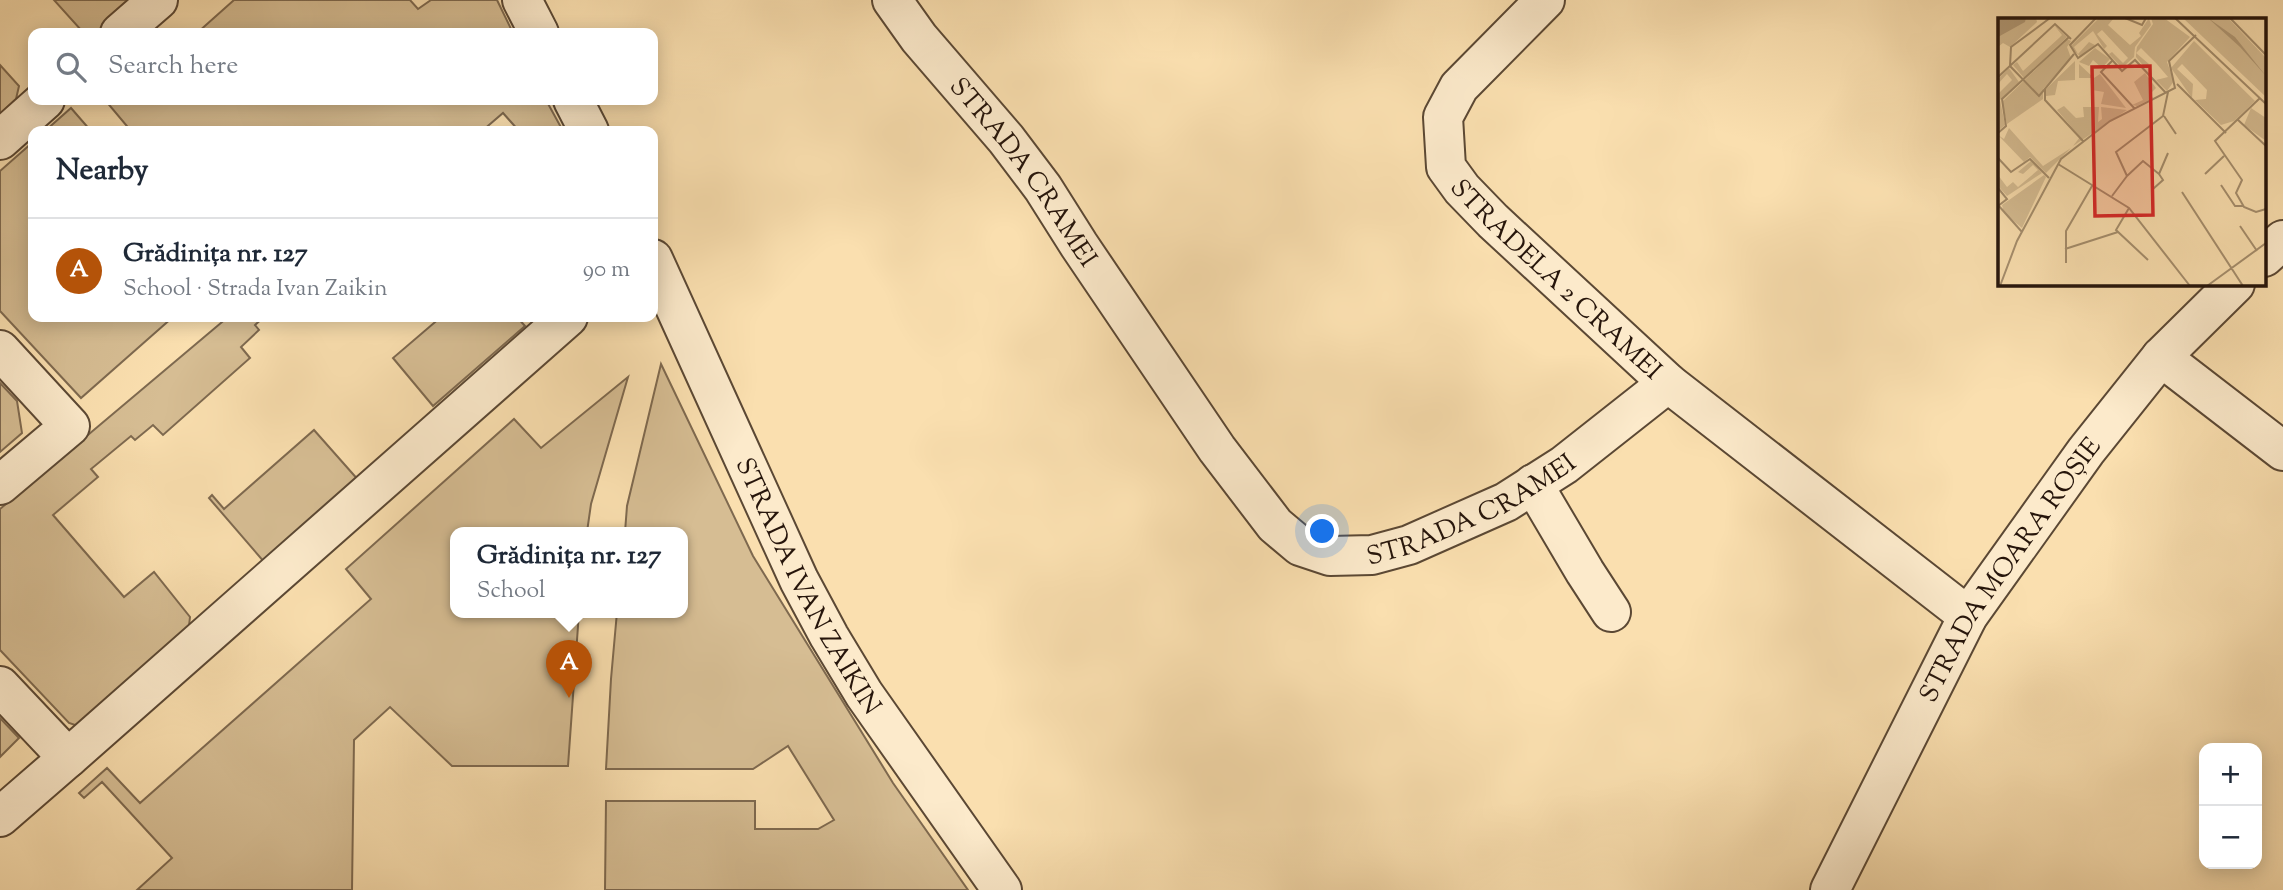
<!DOCTYPE html>
<html lang="en">
<head>
<meta charset="utf-8">
<style>
	body { margin:0; font-family:"Sorts Mill Goudy",serif; background:#f6f6f7; color:#1f2937 }
	.controls { position:absolute; right:21px; bottom:21px; display:grid; overflow:hidden; border-radius:14px; box-shadow:0 4px 18px #0003 }
	.controls button { width:63px; height:63px; display:grid; place-items:center; padding:0; border:0; border-bottom:2px solid #e0e1e3; background:#fff; color:#1f2937; font:35px sans-serif }
	.you { position:absolute; left:1323px; top:532px; width:24px; height:24px; margin:-18px; border:5px solid #fff; border-radius:50%; background:#1a73e8; box-shadow:0 0 0 10px #1a73e833 }
	.badge { display:grid; place-items:center; width:46px; height:46px; border-radius:50%; background:#b45309; color:#fff; font-size:23px; font-weight:700 }
	.pin { position:absolute; translate:-50% -58px; filter:drop-shadow(0 2px 4px #0008) }
	.pin::after { content:''; position:absolute; top:37px; width:24px; height:21px; background:inherit; clip-path:polygon(0 0,100% 0,50% 100%) }
	.popup { position:absolute; left:450px; top:527px; width:238px; height:91px; box-sizing:border-box; display:grid; place-content:center; border-radius:14px; background:#fff; filter:drop-shadow(0 2px 5px #0005); font-size:23px; white-space:nowrap; color:#747a83 }
	.popup b { font-size:26px; color:#1f2937 }
	.popup::after { content:''; position:absolute; left:50%; top:100%; margin-left:-14px; border:14px solid transparent; border-top-color:#fff }
	.list { margin:0; padding:0; list-style:none }
	h2 { display:flex; justify-content:space-between; align-items:center; height:91px; margin:0; padding:0 28px; font-size:30px }
	h2 small { font-size:23px; font-weight:400; color:#747a83 }
	.list li { display:grid; grid-template-columns:46px 1fr auto; gap:21px; align-items:center; box-sizing:border-box; height:105px; padding:0 28px; border-top:2px solid #e0e1e3 }
	.list b { display:block; font-size:26px; white-space:nowrap }
	.list p { margin:0; font-size:23px; white-space:nowrap; color:#747a83 }
	.list em { font-size:23px; font-style:normal; color:#747a83 }
	.icon { flex:none; width:38px; height:38px; fill:none; stroke:currentColor; stroke-width:2; stroke-linecap:round; stroke-linejoin:round }
	.map { position:relative; flex:none; width:2283px; height:890px; overflow:hidden }
	.search { position:absolute; background:#fff; box-shadow:0 4px 18px #0003; left:28px; top:28px; width:630px; height:77px; display:flex; align-items:center; gap:18px; box-sizing:border-box; padding:0 24px; border-radius:14px; color:#747a83; font-size:26px }
	.panel { position:absolute; background:#fff; box-shadow:0 4px 18px #0003; left:28px; top:126px; width:630px; height:196px; border-radius:14px }
	.map>svg:first-child { display:block }
	.green { fill:#d6bd93; stroke:#7e694f; stroke-width:2 }
	.lines { fill:none; stroke-linecap:round; stroke-linejoin:round }
	.minor-casing { stroke:#5b4834; stroke-width:42 }
	.minor { stroke:#fceacb; stroke-width:38 }
	.labels { text-anchor:middle; stroke-width:5; stroke-linejoin:round; paint-order:stroke }
	.street-label { font-size:26px; fill:#26150b; stroke:#fceacb }
	.inset-road { fill:none; stroke:#a58e6d; stroke-width:2 }
	.view { fill:#d62828; fill-opacity:0.15; stroke:#d62828; stroke-width:3.5 }
	.inset-edge { fill:none; stroke:#26150b; stroke-width:3.5 }
</style>
</head>
<body>
<div class="map">
<svg width="2283" height="890" viewBox="0 0 2283 890">
	<rect width="100%" height="100%" fill="#fadfaf"/>
	<filter id="stains"><feTurbulence type="fractalNoise" baseFrequency=".00286" numOctaves="4"/><feColorMatrix values="0 0 0 0 .2 0 0 0 0 .09 0 0 0 0 .02 0 0 0 .5 -.17"/></filter>
	<radialGradient id="worn" r=".72"><stop offset=".6" stop-color="#630" stop-opacity="0"/><stop offset="1" stop-color="#630" stop-opacity=".3"/></radialGradient>
	<path class="green" d="M 54,0 L 133,0 L 100,29 L 81,30 Z
		M 234,0 L 410,0 L 418,9 L 431,0 L 497,0 L 513,33 L 197,33 Z
		M 0,65 L 19,86 L 16,99 L 0,114 Z
		M 105,100 L 546,100 L 563,131 L 519,131 L 503,113 L 482,131 L 131,131 Z
		M 71,108 L 91,131 L 45,131 Z
		M 33,142 L 33,317 L 173,317 L 81,398 L 0,311 L 0,171 Z
		M 228,317 L 264,317 L 255,325 L 259,330 L 241,347 L 250,358 L 163,435 L 153,425 L 135,440 L 131,436 L 91,469 L 98,477 L 53,515 L 124,597 L 154,572 L 190,617 L 188,634 L 84,725 L 75,725 L 69,723 L 0,650 L 0,509 Z
		M 441,317 L 517,317 L 525,326 L 433,406 L 393,358 Z
		M 661,364 L 753,556 L 893,783 L 968,890 L 605,890 L 606,801 L 755,801 L 755,829 L 818,829 L 834,820 L 788,746 L 753,769 L 606,769 L 611,679 L 617,612 L 683,612 L 683,532 L 625,532 L 627,506 Z
		M 628,377 L 591,504 L 587,532 L 455,532 L 455,612 L 579,612 L 568,766 L 452,766 L 390,707 L 354,740 L 352,890 L 137,890 L 172,858 L 102,782 L 84,798 L 79,793 L 107,768 L 140,803 L 371,599 L 346,569 L 514,419 L 541,448 Z
		M 0,383 L 17,401 L 22,433 L 0,452 Z
		M 314,430 L 360,482 L 265,563 L 209,498 L 212,495 L 224,509 Z
		M 0,718 L 19,738 L 0,757 Z"/>
	<g class="lines">
		<defs>
			<g id="minor">
				<path d="M 522,0 L 539,33"/>
				<path id="s1" d="M 892,0 L 919,38 L 1006,139 L 1043,188 L 1079,245 L 1217,449 L 1275,525 L 1300,546 L 1330,556 L 1372,555 L 1409,545 L 1506,502 L 1564,465 L 1668,383 L 1968,616"/>
				<path id="s2" d="M 1545,0 L 1459,87 L 1443,117 L 1446,167 L 1462,189 L 1493,221 L 1668,383"/>
				<path d="M 120,33 L 158,0"/>
				<path d="M 573,100 L 589,131"/>
				<path d="M 0,140 L 45,100"/>
				<path d="M 2264,257 L 2283,240"/>
				<path id="s3" d="M 653,259 L 799,580 L 829,636 L 864,694 L 1002,890"/>
				<path d="M 0,350 L 70,426 L 0,485"/>
				<path d="M 2161,357 L 2283,451"/>
				<path d="M 1533,484 L 1585,572 L 1611,612"/>
				<path d="M 0,686 L 68,758 L 568,317"/>
				<path d="M 0,817 L 68,758"/>
				<path id="s4" d="M 1830,890 L 1968,616 L 2086,451 L 2161,357 L 2235,284"/>
			</g>
		</defs>
		<use href="#minor" class="minor-casing"/>
		<use href="#minor" class="minor"/>
	</g>
	<g class="labels">
		<g class="street-label">
			<text dy="9" stroke="none"><textPath href="#s1" startOffset="217">STRADA CRAMEI</textPath></text>
			<text dy="9" stroke="none"><textPath href="#s2" startOffset="364">STRADELA 2 CRAMEI</textPath></text>
			<text dy="9" stroke="none"><textPath href="#s1" startOffset="866">STRADA CRAMEI</textPath></text>
			<text dy="9" stroke="none"><textPath href="#s4" startOffset="368">STRADA MOARA ROȘIE</textPath></text>
			<text dy="9" stroke="none"><textPath href="#s3" startOffset="362">STRADA IVAN ZAIKIN</textPath></text>
		</g>
	</g>
	<g transform="translate(1998 18)">
		<rect width="268" height="268" fill="#fadfaf"/>
		<path d="M 0,0 L 38,0 L 39,4 L 12,29 L 5,25 L 0,29 ZM 101,0 L 116,0 L 110,7 L 132,27 L 143,18 L 141,15 L 151,0 L 153,7 L 137,29 L 136,39 L 124,50 L 111,36 L 114,34 L 125,45 L 130,40 L 104,12 L 99,16 L 109,28 L 106,31 L 95,13 L 76,29 L 80,36 L 91,24 L 97,27 L 83,39 L 72,29 ZM 153,0 L 166,0 L 192,19 L 169,44 L 176,63 L 169,73 L 158,62 L 170,59 L 158,45 L 143,30 L 138,35 L 151,46 L 147,50 L 138,39 L 138,35 L 139,29 L 155,6 ZM 185,0 L 230,0 L 268,40 L 268,79 ZM 56,7 L 69,19 L 26,60 L 15,47 L 19,44 L 25,53 L 61,20 L 64,17 ZM 69,21 L 73,23 L 69,29 L 73,40 L 45,71 L 45,81 L 9,106 L 4,84 ZM 196,23 L 257,83 L 236,103 L 223,107 L 197,82 L 208,81 L 209,72 L 184,46 L 179,51 L 195,66 L 194,80 L 173,50 ZM 97,30 L 112,41 L 104,50 L 95,42 L 91,48 L 81,44 ZM 77,43 L 77,62 L 60,63 L 57,77 L 48,78 L 48,71 ZM 81,46 L 96,60 L 102,56 L 128,90 L 103,86 L 106,74 L 94,72 L 93,60 L 81,60 ZM 11,50 L 21,64 L 2,82 L 7,107 L 0,113 L 0,76 L 14,62 L 9,56 L 0,66 L 0,61 ZM 147,55 L 158,70 L 152,76 L 155,80 L 139,88 L 134,87 L 145,82 L 136,64 ZM 66,88 L 78,100 L 86,99 L 85,89 L 101,89 L 100,104 L 104,101 L 103,89 L 129,92 L 75,128 L 82,119 L 59,92 ZM 253,90 L 268,100 L 268,123 L 246,107 ZM 11,110 L 45,148 L 73,130 L 48,155 L 32,139 L 26,144 L 0,117 L 6,121 ZM 33,143 L 44,155 L 9,178 L 0,168 L 0,157 L 9,169 L 15,164 L 20,169 L 40,152 L 35,147 L 25,156 L 20,154 ZM 46,157 L 48,159 L 24,210 L 6,195 L 4,187 Z" fill="#d6bd93"/>
		<path d="M 0,0 L 28,0 L 27,4 L 0,19 ZM 210,0 L 237,19 L 268,58 L 242,29 Z" fill="#b29a77"/>
		<path class="inset-road" d="M 52,0 L 13,29 L 12,48 L 41,78 L 76,36M 98,0 L 72,27 L 80,40 L 100,26 L 124,53 L 137,42 L 168,75M 127,0 L 144,7 L 148,0M 177,0 L 268,86M 232,0 L 268,37M 115,42 L 103,54 L 137,91M 0,59 L 57,6 L 73,21M 179,66 L 228,115M 47,71 L 47,82 L 85,123M 262,80 L 217,123 L 244,162 L 238,175 L 246,189 L 258,194 L 268,191M 166,98 L 178,116M 239,101 L 268,128M 0,115 L 8,108 L 4,81 L 71,19M 0,140 L 13,154 L 32,141 L 51,160M 60,146 L 131,190 L 192,268M 207,156 L 226,138M 129,158 L 145,143 L 161,156M 223,167 L 237,188 L 246,188M 0,170 L 9,181 L 0,188M 155,171 L 165,162 L 161,156 L 170,135M 184,174 L 245,268M 114,178 L 129,158 L 118,134 L 165,98 L 170,74M 0,187 L 24,214M 131,190 L 118,212 L 150,242M 242,208 L 259,233M 67,231 L 120,214M 68,245 L 68,213 L 94,168M 2,268 L 19,223 L 63,141 L 112,103 L 177,70 L 171,43 L 198,17M 209,268 L 268,225"/>
		<path class="view" d="M 152,48 L 155,197 L 97,198 L 94,49 Z"/>
		<rect width="268" height="268" class="inset-edge"/>
	</g>
	<rect width="100%" height="100%" filter="url(#stains)"/>
	<rect width="100%" height="100%" fill="url(#worn)"/>
</svg>
<div class="controls">
<button>+</button>
<button>−</button>
</div>
<div class="you"></div>
<div class="pin badge" style="left:569px;top:698px">A</div>
<div class="popup"><b>Grădinița nr. 127</b>School</div>
<div class="search"><svg class="icon" aria-label="search" viewBox="0 0 24 24"><circle cx="10" cy="10" r="6"/><path d="M15 15l6 6"/></svg>Search here</div>
<section class="panel">
<h2>Nearby<small></small></h2>
<ul class="list">
<li><span class="badge">A</span><div><b>Grădinița nr. 127</b><p>School · Strada Ivan Zaikin</p></div><em>90 m</em></li>
</ul>
</section>
</div>
</body>
</html>
